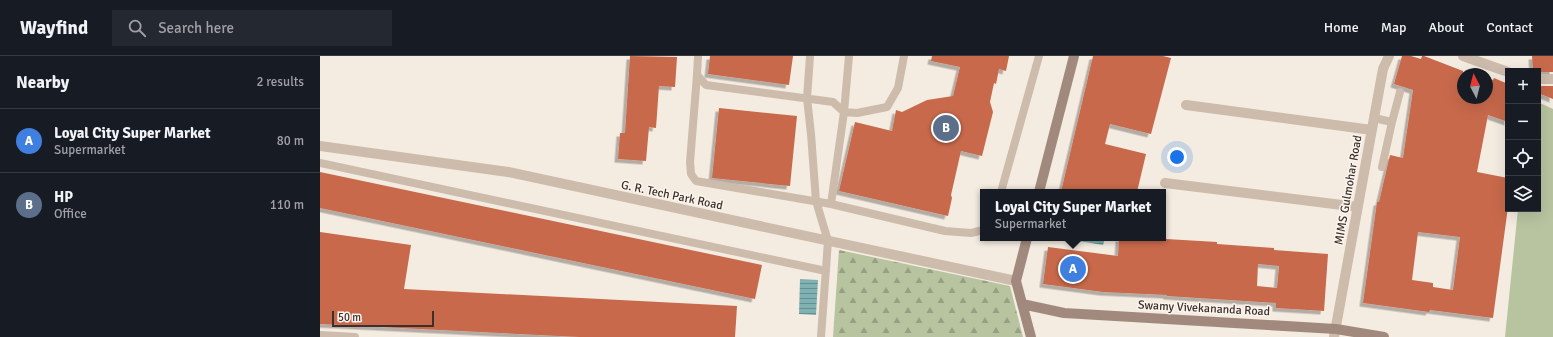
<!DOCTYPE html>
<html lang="en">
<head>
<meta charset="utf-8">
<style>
	body { margin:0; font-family:Signika,sans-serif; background:#242831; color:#f1f3f6 }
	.controls { position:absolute; right:12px; top:12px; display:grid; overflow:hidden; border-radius:0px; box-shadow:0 4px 16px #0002 }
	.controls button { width:36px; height:36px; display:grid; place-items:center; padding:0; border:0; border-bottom:1px solid #363941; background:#171b24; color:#f1f3f6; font:20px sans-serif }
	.compass { position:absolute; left:1137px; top:12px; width:36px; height:36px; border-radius:50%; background:#171b24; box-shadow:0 4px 16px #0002; rotate:353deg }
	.scale { position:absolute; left:12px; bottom:10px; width:102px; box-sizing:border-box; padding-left:4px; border:2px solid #3b302b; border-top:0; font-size:11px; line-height:14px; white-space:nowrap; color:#3b302b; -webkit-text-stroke:3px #fbf5ee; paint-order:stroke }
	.you { position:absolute; left:857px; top:101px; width:14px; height:14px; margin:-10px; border:3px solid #fff; border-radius:50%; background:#1a73e8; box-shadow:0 0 0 6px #1a73e833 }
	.badge { display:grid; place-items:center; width:26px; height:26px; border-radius:50%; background:#1a73e8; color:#fff; font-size:13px; font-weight:700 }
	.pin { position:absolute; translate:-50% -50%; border:2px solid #fff; box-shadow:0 1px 4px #0006 }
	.popup { position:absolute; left:660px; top:133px; width:186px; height:52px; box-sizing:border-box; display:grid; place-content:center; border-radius:0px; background:#171b24; filter:drop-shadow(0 1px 3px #0005); font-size:13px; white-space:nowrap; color:#9ea1a6 }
	.popup b { font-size:15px; color:#f1f3f6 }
	.popup::after { content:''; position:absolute; left:50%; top:100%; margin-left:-8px; border:8px solid transparent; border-top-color:#171b24 }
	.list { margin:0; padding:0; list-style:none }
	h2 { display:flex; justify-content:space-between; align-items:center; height:52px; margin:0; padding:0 16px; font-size:17px }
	h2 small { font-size:13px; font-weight:400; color:#9ea1a6 }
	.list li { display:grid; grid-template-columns:26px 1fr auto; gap:12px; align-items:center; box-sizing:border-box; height:64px; padding:0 16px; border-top:1px solid #363941 }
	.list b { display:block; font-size:15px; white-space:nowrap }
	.list p { margin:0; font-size:13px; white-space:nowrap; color:#9ea1a6 }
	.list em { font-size:13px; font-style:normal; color:#9ea1a6 }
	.icon { flex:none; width:22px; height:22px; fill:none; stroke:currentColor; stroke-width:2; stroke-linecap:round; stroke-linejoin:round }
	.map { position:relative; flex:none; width:1233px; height:281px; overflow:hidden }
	header { display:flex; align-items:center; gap:24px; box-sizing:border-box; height:56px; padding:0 20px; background:#171b24; border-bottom:1px solid #363941 }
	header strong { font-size:19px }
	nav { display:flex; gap:22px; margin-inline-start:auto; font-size:14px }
	.search { width:280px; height:36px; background:#242831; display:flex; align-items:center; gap:10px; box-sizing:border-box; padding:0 14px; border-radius:0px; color:#9ea1a6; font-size:15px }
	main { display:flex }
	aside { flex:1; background:#171b24 }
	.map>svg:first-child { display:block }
	.grass { fill:#b8c4a0 }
	.forest { fill:url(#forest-firs) }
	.water { fill:url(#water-rules) }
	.building { fill:#c8694b; fill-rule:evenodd; filter:url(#shadow) }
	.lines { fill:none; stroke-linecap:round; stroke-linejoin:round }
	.lane { stroke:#cdbbac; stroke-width:8 }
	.street { stroke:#cdbbac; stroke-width:10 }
	.secondary { stroke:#a18a7d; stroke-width:10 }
	.labels { text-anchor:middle; stroke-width:3; stroke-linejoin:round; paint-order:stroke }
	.street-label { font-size:12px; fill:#3b302b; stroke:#fbf5ee }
</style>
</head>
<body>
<header>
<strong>Wayfind</strong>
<div class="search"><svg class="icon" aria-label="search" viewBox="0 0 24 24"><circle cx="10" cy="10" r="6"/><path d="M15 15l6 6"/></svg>Search here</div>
<nav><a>Home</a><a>Map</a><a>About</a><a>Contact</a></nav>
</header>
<main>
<aside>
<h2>Nearby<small>2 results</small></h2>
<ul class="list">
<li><span class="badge" style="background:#3f7fe0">A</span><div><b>Loyal City Super Market</b><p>Supermarket</p></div><em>80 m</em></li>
<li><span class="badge" style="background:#5c6f8a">B</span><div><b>HP</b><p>Office</p></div><em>110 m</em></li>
</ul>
</aside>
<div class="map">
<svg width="1233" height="281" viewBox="0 0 1233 281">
	<defs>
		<pattern id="forest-firs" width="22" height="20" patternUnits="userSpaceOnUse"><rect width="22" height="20" fill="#b8c4a0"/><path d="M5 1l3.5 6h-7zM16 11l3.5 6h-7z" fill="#97a083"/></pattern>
		<pattern id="water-rules" width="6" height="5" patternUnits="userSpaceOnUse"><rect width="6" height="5" fill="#7fb0b2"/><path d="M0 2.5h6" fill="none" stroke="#699091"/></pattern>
		<filter id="shadow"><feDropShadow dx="-3.5" dy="3.5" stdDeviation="0" flood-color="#0004"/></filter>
	</defs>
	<rect width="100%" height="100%" fill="#f4ebe1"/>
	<path class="grass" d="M 1218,46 L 1233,53 L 1233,281 L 1185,281 L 1198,153 L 1218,153 Z"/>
	<path class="forest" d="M 519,194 L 690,230 L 703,281 L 513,281 Z"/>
	<path class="water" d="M 740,182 L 785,182 L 783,189 Z
		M 480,223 L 498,224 L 496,259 L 479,258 Z"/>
	<path class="building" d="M 310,0 L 357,1 L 355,31 L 339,30 L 336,72 L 329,71 L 326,105 L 298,103 L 300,77 L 305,77 Z
		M 390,0 L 473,0 L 469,29 L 388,18 Z
		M 612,0 L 689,0 L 686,15 L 679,13 L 676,28 L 674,27 L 670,46 L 673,56 L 662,100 L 641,95 L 631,139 L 632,142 L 628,160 L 519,135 L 535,66 L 572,75 L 576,54 L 582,56 L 607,44 L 633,40 L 640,11 L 611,5 Z
		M 773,0 L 843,0 L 851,2 L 831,78 L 790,68 L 785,88 L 826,98 L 817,136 L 789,136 L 777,133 L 776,136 L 741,136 Z
		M 1082,0 L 1091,0 L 1101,3 L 1102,0 L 1104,0 L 1143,15 L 1143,42 L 1167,42 L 1167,22 L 1173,24 L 1174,22 L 1188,28 L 1188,66 L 1168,59 L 1157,116 L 1188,122 L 1188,151 L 1173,262 L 1110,254 L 1109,256 L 1043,247 L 1057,146 L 1059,146 L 1070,99 L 1083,102 L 1093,34 L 1074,28 ZM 1098,176 L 1140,181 L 1133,234 L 1113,231 L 1113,227 L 1092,224 Z
		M 1212,0 L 1233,0 L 1233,16 L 1218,16 L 1218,15 L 1213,15 Z
		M 1218,30 L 1233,30 L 1233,43 L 1218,37 Z
		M 399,52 L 477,60 L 470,130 L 392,122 Z
		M 0,116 L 442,209 L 435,243 L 0,152 Z
		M 0,176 L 91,189 L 84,233 L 417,250 L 415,281 L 260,281 L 0,268 Z
		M 799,182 L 846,182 L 846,183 L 897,186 L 897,188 L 954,192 L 954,194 L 1008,198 L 1004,255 L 956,252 L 956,247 L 847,240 L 847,239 L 783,236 L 723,228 L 728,191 L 798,200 ZM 938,208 L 959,210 L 957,232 L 937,230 Z"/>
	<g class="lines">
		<path class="lane" d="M 378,0 L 377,19 L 386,29 L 513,46 L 524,56 L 537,57 L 567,51 L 578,32 L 584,0
			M 490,0 L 487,42 L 491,78 L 496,145 L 508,185 L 501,281
			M 377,19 L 370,106 L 371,118 L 376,125 L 511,148 L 625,175 L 651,177 L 663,174
			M 1054,62 L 1072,66
			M 0,107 L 506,215
			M 1062,111 L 1072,66 L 1080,36
			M 681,136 L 719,0
			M 511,148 L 524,56 L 529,0
			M 0,279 L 35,281"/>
		<path class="street" d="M 1143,0 L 1188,16
			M 1218,23 L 1233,23
			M 866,49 L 1052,74
			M 0,90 L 188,116 L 696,225
			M 845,127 L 1038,151
			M 1014,281 L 1063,13 L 1069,0"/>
		<path class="secondary" d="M 719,136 L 754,0
			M 707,182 L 696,225 L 711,281
			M 702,248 L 744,257 L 1016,273 L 1064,281"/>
	</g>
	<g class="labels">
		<g class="street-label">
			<text transform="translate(1028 134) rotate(-80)" y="4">MIMS Gulmohar Road</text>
			<text transform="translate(352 139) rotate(12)" y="4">G. R. Tech Park Road</text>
			<text transform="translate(884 252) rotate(3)" y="4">Swamy Vivekananda Road</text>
		</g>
	</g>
</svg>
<div class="controls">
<button>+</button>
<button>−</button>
<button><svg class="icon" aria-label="locate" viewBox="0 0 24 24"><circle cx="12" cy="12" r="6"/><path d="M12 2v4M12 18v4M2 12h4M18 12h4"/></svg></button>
<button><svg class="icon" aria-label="layers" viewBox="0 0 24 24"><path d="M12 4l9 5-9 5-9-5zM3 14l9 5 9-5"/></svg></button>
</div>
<svg class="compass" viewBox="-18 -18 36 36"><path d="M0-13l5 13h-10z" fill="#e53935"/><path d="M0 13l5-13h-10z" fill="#9ea1a6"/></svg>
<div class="scale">50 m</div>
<div class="you"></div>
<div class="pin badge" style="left:753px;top:213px;background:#3f7fe0">A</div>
<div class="popup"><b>Loyal City Super Market</b>Supermarket</div>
<div class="pin badge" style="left:626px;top:72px;background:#5c6f8a">B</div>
</div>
</main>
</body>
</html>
